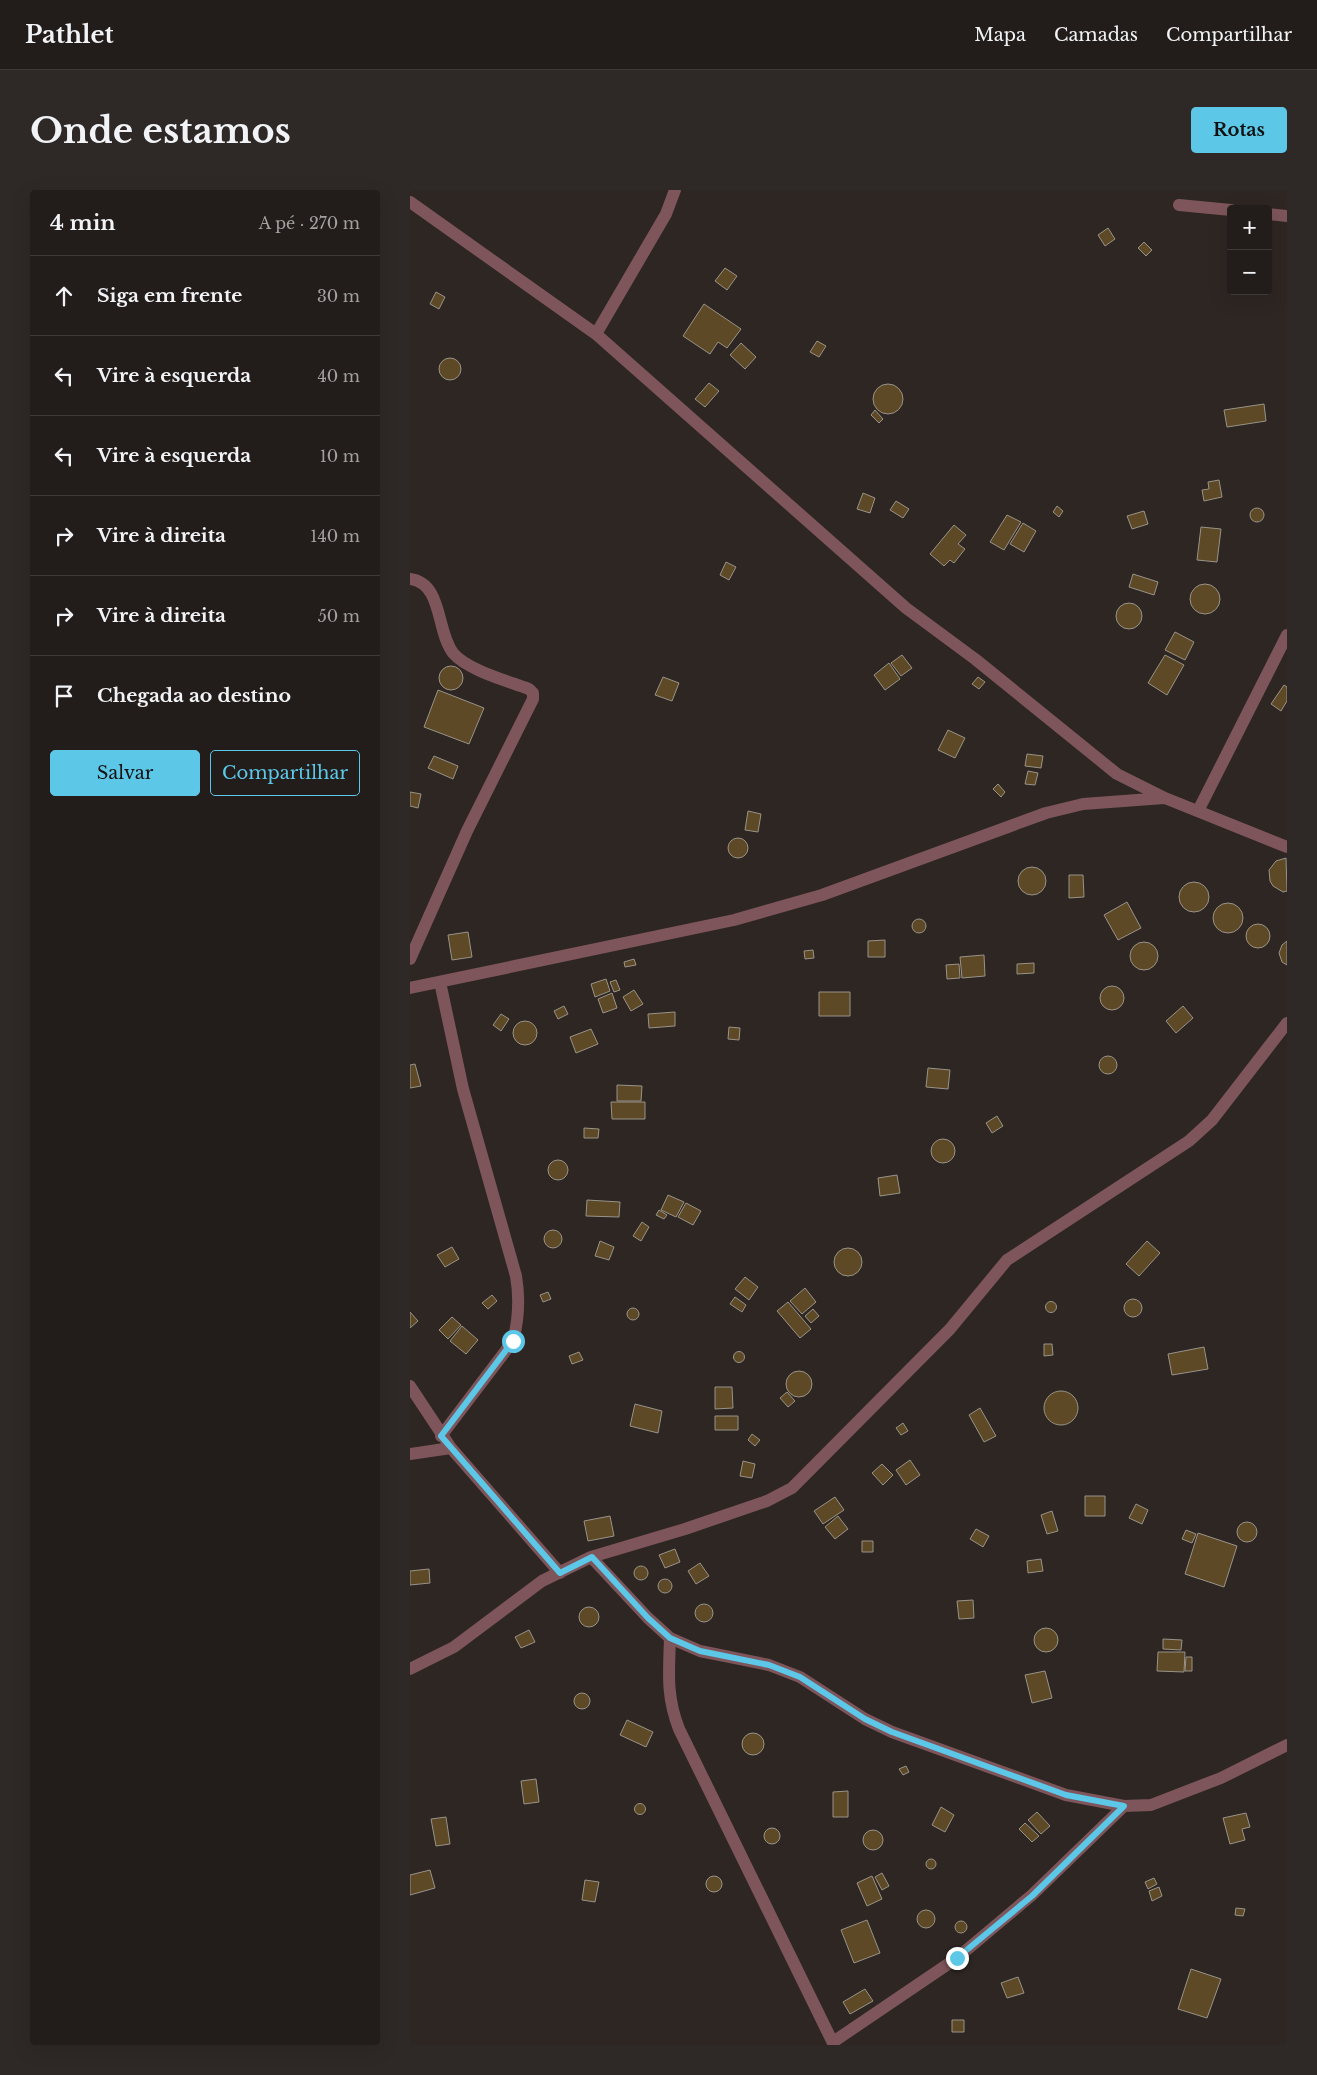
<!DOCTYPE html>
<html lang="pt">
<head>
<meta charset="utf-8">
<style>
	body { margin:0; font-family:"Libre Baskerville",serif; background:#2e2927; color:#f1f3f6 }
	.controls { position:absolute; right:15px; top:15px; display:grid; overflow:hidden; border-radius:5px; box-shadow:0 5px 20px #0002 }
	.controls button { width:45px; height:45px; display:grid; place-items:center; padding:0; border:0; border-bottom:1px solid #3f3a39; background:#221c1a; color:#f1f3f6; font:25px sans-serif }
	.stop { position:absolute; width:15px; height:15px; margin:-11px; border:4px solid #5cc7e7; border-radius:50%; background:#fff }
	.stop.end { background:#5cc7e7; border-color:#fff; box-shadow:0 1px 5px #0008 }
	.list { margin:0; padding:0; list-style:none }
	h2 { display:flex; justify-content:space-between; align-items:center; height:65px; margin:0; padding:0 20px; font-size:21px }
	h2 small { font-size:16px; font-weight:400; color:#a2a1a2 }
	.list li { display:grid; grid-template-columns:32px 1fr auto; gap:15px; align-items:center; box-sizing:border-box; height:80px; padding:0 20px; border-top:1px solid #3f3a39 }
	.list b { display:block; font-size:19px; white-space:nowrap }
	.list em { font-size:16px; font-style:normal; color:#a2a1a2 }
	.actions { display:flex; gap:10px; padding:15px 20px }
	.actions a { flex:1; padding:11px 0; border:1px solid #5cc7e7; border-radius:5px; text-align:center; font-size:18px; color:#5cc7e7 }
	.actions .main { background:#5cc7e7; color:#111 }
	.icon { flex:none; width:28px; height:28px; fill:none; stroke:currentColor; stroke-width:2; stroke-linecap:round; stroke-linejoin:round }
	.map { position:relative; flex:none; width:877px; height:1855px; overflow:hidden; border-radius:5px }
	header { display:flex; align-items:center; gap:30px; box-sizing:border-box; height:70px; padding:0 25px; background:#221c1a; border-bottom:1px solid #3f3a39 }
	header strong { font-size:24px }
	nav { display:flex; gap:28px; margin-inline-start:auto; font-size:18px }
	.intro { display:flex; align-items:center; justify-content:space-between; box-sizing:border-box; height:120px; padding:0 30px }
	h1 { margin:0; font-size:35px }
	.button { padding:12px 22px; border-radius:5px; background:#5cc7e7; color:#111; font-size:18px; font-weight:700 }
	main { display:flex; gap:30px; padding:0 30px }
	aside { flex:1; background:#221c1a; border-radius:5px; box-shadow:0 5px 20px #0002 }
	.map>svg:first-child { display:block }
	.building { fill:#5d4925; stroke:#99938a }
	.lines { fill:none; stroke-linecap:round; stroke-linejoin:round }
	.minor { stroke:#7d555a; stroke-width:12 }
	.route { stroke:#5cc7e7; stroke-width:6 }
</style>
</head>
<body>
<header>
<strong>Pathlet</strong>
<nav><a>Mapa</a><a>Camadas</a><a>Compartilhar</a></nav>
</header>
<div class="intro"><h1>Onde estamos</h1><a class="button">Rotas</a></div>
<main>
<aside>
<h2>4 min<small>A pé · 270 m</small></h2>
<ul class="list">
<li><svg class="icon" aria-label="ahead" viewBox="0 0 24 24"><path d="M12 20V5M6 11l6-6 6 6"/></svg><div><b>Siga em frente</b></div><em>30 m</em></li>
<li><svg class="icon" aria-label="left" viewBox="0 0 24 24"><path d="M17 20v-9H6M10 6l-5 5 5 5"/></svg><div><b>Vire à esquerda</b></div><em>40 m</em></li>
<li><svg class="icon" aria-label="left" viewBox="0 0 24 24"><path d="M17 20v-9H6M10 6l-5 5 5 5"/></svg><div><b>Vire à esquerda</b></div><em>10 m</em></li>
<li><svg class="icon" aria-label="right" viewBox="0 0 24 24"><path d="M7 20v-9h11M14 6l5 5-5 5"/></svg><div><b>Vire à direita</b></div><em>140 m</em></li>
<li><svg class="icon" aria-label="right" viewBox="0 0 24 24"><path d="M7 20v-9h11M14 6l5 5-5 5"/></svg><div><b>Vire à direita</b></div><em>50 m</em></li>
<li><svg class="icon" aria-label="arrive" viewBox="0 0 24 24"><path d="M6 21V4h12l-3 4 3 4H6"/></svg><div><b>Chegada ao destino</b></div></li>
</ul>
<div class="actions"><a class="main">Salvar</a><a>Compartilhar</a></div>
</aside>
<div class="map">
<svg width="877" height="1855" viewBox="0 0 877 1855">
	<rect width="100%" height="100%" fill="#2e2622"/>
	<path class="building" d="M 698,38 L 705,49 L 695,56 L 688,45 Z
		M 734,52 L 742,60 L 736,66 L 728,58 Z
		M 315,78 L 327,86 L 317,100 L 305,91 Z
		M 26,102 L 35,107 L 29,119 L 20,114 Z
		M 294,114 L 331,139 L 317,158 L 308,152 L 300,164 L 273,146 Z
		M 407,151 L 416,156 L 409,167 L 400,162 Z
		M 331,153 L 346,167 L 335,179 L 320,165 Z
		M29 179a11 11 0 1 1 22 0a11 11 0 1 1-22 0Z
		M 299,193 L 309,201 L 295,217 L 285,209 Z
		M463 209a15 15 0 1 1 30 0a15 15 0 1 1-30 0Z
		M 854,214 L 856,231 L 817,237 L 814,220 Z
		M 465,220 L 473,229 L 469,233 L 461,225 Z
		M 809,290 L 812,307 L 794,311 L 792,300 L 799,299 L 798,292 Z
		M 453,303 L 465,308 L 460,323 L 447,319 Z
		M 486,311 L 499,319 L 493,328 L 480,320 Z
		M 647,316 L 653,321 L 649,327 L 643,322 Z
		M840 325a7 7 0 1 1 14 0a7 7 0 1 1-14 0Z
		M 734,321 L 738,334 L 722,339 L 717,326 Z
		M 597,325 L 611,332 L 594,360 L 580,352 Z
		M 613,333 L 626,341 L 614,362 L 600,354 Z
		M 544,335 L 556,345 L 548,354 L 555,359 L 544,373 L 540,370 L 534,376 L 520,364 Z
		M 791,337 L 811,339 L 807,372 L 787,370 Z
		M 316,372 L 326,377 L 319,390 L 310,385 Z
		M 723,384 L 748,392 L 744,405 L 719,397 Z
		M780 409a15 15 0 1 1 30 0a15 15 0 1 1-30 0Z
		M706 426a13 13 0 1 1 26 0a13 13 0 1 1-26 0Z
		M 765,442 L 784,452 L 775,470 L 755,460 Z
		M 492,465 L 502,478 L 491,486 L 481,473 Z
		M 755,465 L 774,475 L 757,505 L 738,493 Z
		M 479,473 L 490,489 L 475,500 L 464,485 Z
		M29 488a12 12 0 1 1 24 0a12 12 0 1 1-24 0Z
		M 253,487 L 269,493 L 262,511 L 245,505 Z
		M 568,487 L 575,492 L 569,499 L 562,494 Z
		M 874,495 L 877,497 L 877,511 L 871,521 L 861,514 Z
		M 28,500 L 74,518 L 59,554 L 14,537 Z
		M 538,540 L 555,548 L 545,568 L 528,560 Z
		M 617,564 L 633,566 L 631,578 L 615,576 Z
		M 24,566 L 48,576 L 43,589 L 18,578 Z
		M 618,581 L 628,583 L 625,595 L 615,594 Z
		M 588,594 L 595,602 L 591,607 L 583,599 Z
		M 0,602 L 11,604 L 8,618 L 0,616 Z
		M 338,621 L 351,624 L 348,642 L 335,640 Z
		M318 658a10 10 0 1 1 20 0a10 10 0 1 1-20 0Z
		M 876,668 L 877,701 L 873,702 L 863,696 L 860,691 L 859,680 L 866,671 Z
		M608 691a14 14 0 1 1 28 0a14 14 0 1 1-28 0Z
		M 659,685 L 673,685 L 674,707 L 659,708 Z
		M769 707a15 15 0 1 1 30 0a15 15 0 1 1-30 0Z
		M 717,712 L 731,738 L 708,750 L 694,725 Z
		M803 728a15 15 0 1 1 30 0a15 15 0 1 1-30 0Z
		M502 736a7 7 0 1 1 14 0a7 7 0 1 1-14 0Z
		M836 746a12 12 0 1 1 24 0a12 12 0 1 1-24 0Z
		M 58,742 L 62,767 L 42,770 L 38,745 Z
		M 475,750 L 475,767 L 458,767 L 458,751 Z
		M 877,751 L 877,775 L 872,772 L 869,763 L 872,755 Z
		M720 766a14 14 0 1 1 28 0a14 14 0 1 1-28 0Z
		M 403,760 L 404,768 L 395,769 L 394,761 Z
		M 574,765 L 575,786 L 552,788 L 550,767 Z
		M 224,769 L 226,775 L 215,777 L 214,772 Z
		M 624,773 L 624,783 L 607,784 L 607,774 Z
		M 549,774 L 550,788 L 537,789 L 536,775 Z
		M 196,789 L 200,801 L 185,807 L 181,794 Z
		M 206,790 L 210,800 L 204,802 L 200,792 Z
		M690 808a12 12 0 1 1 24 0a12 12 0 1 1-24 0Z
		M 224,800 L 233,814 L 221,821 L 213,807 Z
		M 409,802 L 440,802 L 440,826 L 409,826 Z
		M 202,803 L 207,818 L 193,823 L 188,809 Z
		M 154,816 L 158,824 L 148,829 L 144,821 Z
		M 773,816 L 783,828 L 766,843 L 756,831 Z
		M 265,822 L 265,836 L 239,838 L 238,824 Z
		M 91,824 L 99,829 L 91,841 L 83,835 Z
		M103 843a12 12 0 1 1 24 0a12 12 0 1 1-24 0Z
		M 319,837 L 330,838 L 329,850 L 318,849 Z
		M 181,839 L 188,854 L 166,863 L 160,847 Z
		M689 875a9 9 0 1 1 18 0a9 9 0 1 1-18 0Z
		M 5,874 L 11,896 L 0,898 L 0,875 Z
		M 518,878 L 540,880 L 538,899 L 516,897 Z
		M 207,895 L 232,896 L 231,911 L 207,911 Z
		M 201,912 L 235,912 L 235,929 L 202,929 Z
		M 587,926 L 593,936 L 582,943 L 576,933 Z
		M 174,938 L 189,939 L 188,948 L 174,948 Z
		M521 961a12 12 0 1 1 24 0a12 12 0 1 1-24 0Z
		M138 980a10 10 0 1 1 20 0a10 10 0 1 1-20 0Z
		M 487,985 L 490,1003 L 470,1006 L 468,988 Z
		M 258,1005 L 274,1012 L 266,1027 L 251,1020 Z
		M 177,1010 L 210,1012 L 209,1027 L 176,1026 Z
		M 276,1013 L 291,1021 L 283,1035 L 268,1027 Z
		M 249,1020 L 257,1025 L 254,1029 L 246,1025 Z
		M 232,1032 L 239,1037 L 231,1051 L 223,1046 Z
		M134 1049a9 9 0 1 1 18 0a9 9 0 1 1-18 0Z
		M 190,1051 L 204,1057 L 199,1070 L 185,1066 Z
		M 737,1051 L 750,1063 L 729,1086 L 716,1074 Z
		M 42,1057 L 49,1069 L 35,1077 L 27,1065 Z
		M424 1072a14 14 0 1 1 28 0a14 14 0 1 1-28 0Z
		M 335,1087 L 348,1097 L 339,1110 L 325,1099 Z
		M 395,1098 L 406,1112 L 392,1124 L 380,1111 Z
		M 138,1102 L 141,1109 L 133,1112 L 130,1105 Z
		M 82,1105 L 87,1111 L 78,1119 L 72,1113 Z
		M 325,1107 L 336,1115 L 332,1122 L 320,1114 Z
		M714 1118a9 9 0 1 1 18 0a9 9 0 1 1-18 0Z
		M635.5 1117a5.5 5.5 0 1 1 11 0a5.5 5.5 0 1 1-11 0Z
		M 378,1112 L 401,1139 L 390,1148 L 367,1121 Z
		M217 1124a6 6 0 1 1 12 0a6 6 0 1 1-12 0Z
		M 403,1119 L 409,1126 L 401,1133 L 395,1126 Z
		M 0,1122 L 8,1131 L 0,1138 Z
		M 42,1127 L 51,1135 L 38,1149 L 29,1140 Z
		M 52,1136 L 68,1150 L 56,1164 L 40,1151 Z
		M 634,1154 L 642,1154 L 643,1165 L 634,1166 Z
		M 794,1157 L 798,1179 L 762,1185 L 758,1164 Z
		M323.5 1167a5.5 5.5 0 1 1 11 0a5.5 5.5 0 1 1-11 0Z
		M 169,1162 L 173,1170 L 162,1174 L 159,1166 Z
		M376 1194a13 13 0 1 1 26 0a13 13 0 1 1-26 0Z
		M 305,1197 L 322,1197 L 323,1218 L 305,1219 Z
		M634 1218a17 17 0 1 1 34 0a17 17 0 1 1-34 0Z
		M 377,1202 L 385,1211 L 378,1217 L 370,1208 Z
		M 225,1214 L 252,1221 L 248,1243 L 220,1236 Z
		M 570,1218 L 586,1246 L 574,1252 L 559,1225 Z
		M 305,1226 L 328,1226 L 328,1240 L 305,1240 Z
		M 493,1233 L 498,1241 L 491,1245 L 486,1238 Z
		M 342,1244 L 350,1250 L 345,1256 L 338,1250 Z
		M 500,1270 L 510,1285 L 496,1295 L 486,1280 Z
		M 333,1271 L 345,1274 L 342,1288 L 330,1286 Z
		M 472,1274 L 483,1285 L 473,1295 L 462,1283 Z
		M 675,1306 L 695,1306 L 695,1326 L 675,1326 Z
		M 425,1307 L 434,1320 L 413,1334 L 404,1321 Z
		M 726,1314 L 738,1320 L 732,1334 L 719,1328 Z
		M 642,1321 L 648,1341 L 637,1344 L 631,1325 Z
		M 200,1326 L 204,1346 L 178,1351 L 174,1331 Z
		M 428,1326 L 438,1339 L 425,1349 L 415,1337 Z
		M827 1342a10 10 0 1 1 20 0a10 10 0 1 1-20 0Z
		M 566,1339 L 579,1346 L 573,1357 L 560,1349 Z
		M 776,1340 L 786,1344 L 782,1353 L 772,1349 Z
		M 788,1343 L 827,1356 L 814,1397 L 775,1384 Z
		M 452,1351 L 463,1351 L 463,1362 L 452,1362 Z
		M 265,1359 L 270,1372 L 255,1378 L 249,1365 Z
		M 631,1369 L 633,1381 L 618,1383 L 617,1371 Z
		M 290,1373 L 299,1386 L 286,1394 L 278,1381 Z
		M224 1383a7 7 0 1 1 14 0a7 7 0 1 1-14 0Z
		M 19,1379 L 20,1393 L 0,1395 L 0,1381 Z
		M248 1396a7 7 0 1 1 14 0a7 7 0 1 1-14 0Z
		M 563,1410 L 564,1428 L 549,1429 L 547,1411 Z
		M285 1423a9 9 0 1 1 18 0a9 9 0 1 1-18 0Z
		M169 1427a10 10 0 1 1 20 0a10 10 0 1 1-20 0Z
		M624 1450a12 12 0 1 1 24 0a12 12 0 1 1-24 0Z
		M 119,1440 L 125,1452 L 111,1458 L 105,1447 Z
		M 753,1449 L 772,1450 L 771,1460 L 753,1459 Z
		M 748,1462 L 775,1462 L 774,1482 L 747,1481 Z
		M 776,1467 L 782,1467 L 782,1481 L 775,1481 Z
		M 635,1481 L 642,1508 L 622,1513 L 615,1485 Z
		M164 1511a8 8 0 1 1 16 0a8 8 0 1 1-16 0Z
		M 217,1530 L 243,1542 L 236,1557 L 210,1545 Z
		M332 1554a11 11 0 1 1 22 0a11 11 0 1 1-22 0Z
		M 496,1576 L 499,1582 L 493,1585 L 489,1579 Z
		M 126,1589 L 129,1612 L 114,1614 L 111,1591 Z
		M 438,1601 L 438,1627 L 423,1627 L 423,1602 Z
		M224.5 1619a5.5 5.5 0 1 1 11 0a5.5 5.5 0 1 1-11 0Z
		M 531,1617 L 544,1625 L 535,1642 L 522,1635 Z
		M 627,1622 L 640,1636 L 631,1644 L 618,1630 Z
		M 836,1623 L 840,1637 L 832,1639 L 835,1650 L 820,1654 L 813,1628 Z
		M 36,1627 L 40,1654 L 26,1656 L 21,1629 Z
		M 615,1633 L 629,1646 L 622,1652 L 609,1639 Z
		M354 1646a8 8 0 1 1 16 0a8 8 0 1 1-16 0Z
		M453 1650a10 10 0 1 1 20 0a10 10 0 1 1-20 0Z
		M516 1674a5 5 0 1 1 10 0a5 5 0 1 1-10 0Z
		M 20,1680 L 25,1698 L 0,1705 L 0,1685 Z
		M 472,1683 L 479,1696 L 472,1700 L 465,1687 Z
		M296 1694a8 8 0 1 1 16 0a8 8 0 1 1-16 0Z
		M 462,1686 L 472,1709 L 457,1716 L 447,1693 Z
		M 744,1688 L 747,1694 L 738,1699 L 735,1692 Z
		M 175,1690 L 189,1692 L 185,1712 L 172,1710 Z
		M 749,1697 L 752,1706 L 742,1711 L 739,1701 Z
		M 826,1718 L 835,1719 L 833,1726 L 825,1725 Z
		M507 1729a9 9 0 1 1 18 0a9 9 0 1 1-18 0Z
		M 457,1730 L 470,1763 L 444,1773 L 431,1740 Z
		M545 1737a6 6 0 1 1 12 0a6 6 0 1 1-12 0Z
		M 781,1779 L 811,1789 L 797,1828 L 768,1819 Z
		M 608,1787 L 614,1803 L 597,1808 L 591,1793 Z
		M 455,1799 L 463,1811 L 440,1824 L 433,1812 Z
		M 542,1830 L 554,1830 L 554,1842 L 542,1842 Z"/>
	<g class="lines">
		<path class="minor" d="M 0,12 L 186,144 L 496,418 L 565,469 L 707,584 L 755,608 L 877,657
			M 769,15 L 821,20
			M 858,24 L 877,26
			M 186,144 L 256,24 L 265,0
			M 0,389 C 33,393 26,441 43,463 C 57,480 98,491 119,499 L 123,503 L 123,509 L 57,641 L 0,769
			M 788,621 L 877,445
			M 30,792 L 53,899 L 106,1086 C 110,1109 109,1128 103,1151 L 31,1246
			M 0,798 L 324,730 L 412,705 L 636,623 L 673,614 L 754,608
			M 0,1196 L 41,1258 L 150,1383
			M 0,1264 L 41,1258
			M 181,1367 L 238,1428 L 260,1448 L 290,1461 L 359,1475 L 390,1487 L 455,1529 L 482,1542 L 656,1605 L 714,1616 L 741,1615 L 811,1588 L 877,1555
			M 260,1448 C 259,1482 256,1506 269,1539 L 424,1855
			M 0,1479 L 44,1457 L 132,1391 L 181,1367 L 275,1339 L 357,1311 L 382,1298 L 540,1139 L 597,1070 L 779,951 L 802,930 L 877,833
			M 423,1852 L 547,1768 L 622,1705 L 714,1616"/>
	</g>
	<g class="lines">
		<path class="route" d="M 103,1151 L 31,1246 L 150,1383 L 182,1367 L 238,1428 L 260,1448 L 290,1461 L 359,1475 L 390,1487 L 455,1529 L 482,1542 L 656,1605 L 714,1616 L 622,1706 L 547,1768"/>
	</g>
</svg>
<div class="controls">
<button>+</button>
<button>−</button>
</div>
<div class="stop" style="left:103px;top:1151px"></div>
<div class="stop end" style="left:547px;top:1768px"></div>
</div>
</main>
</body>
</html>
